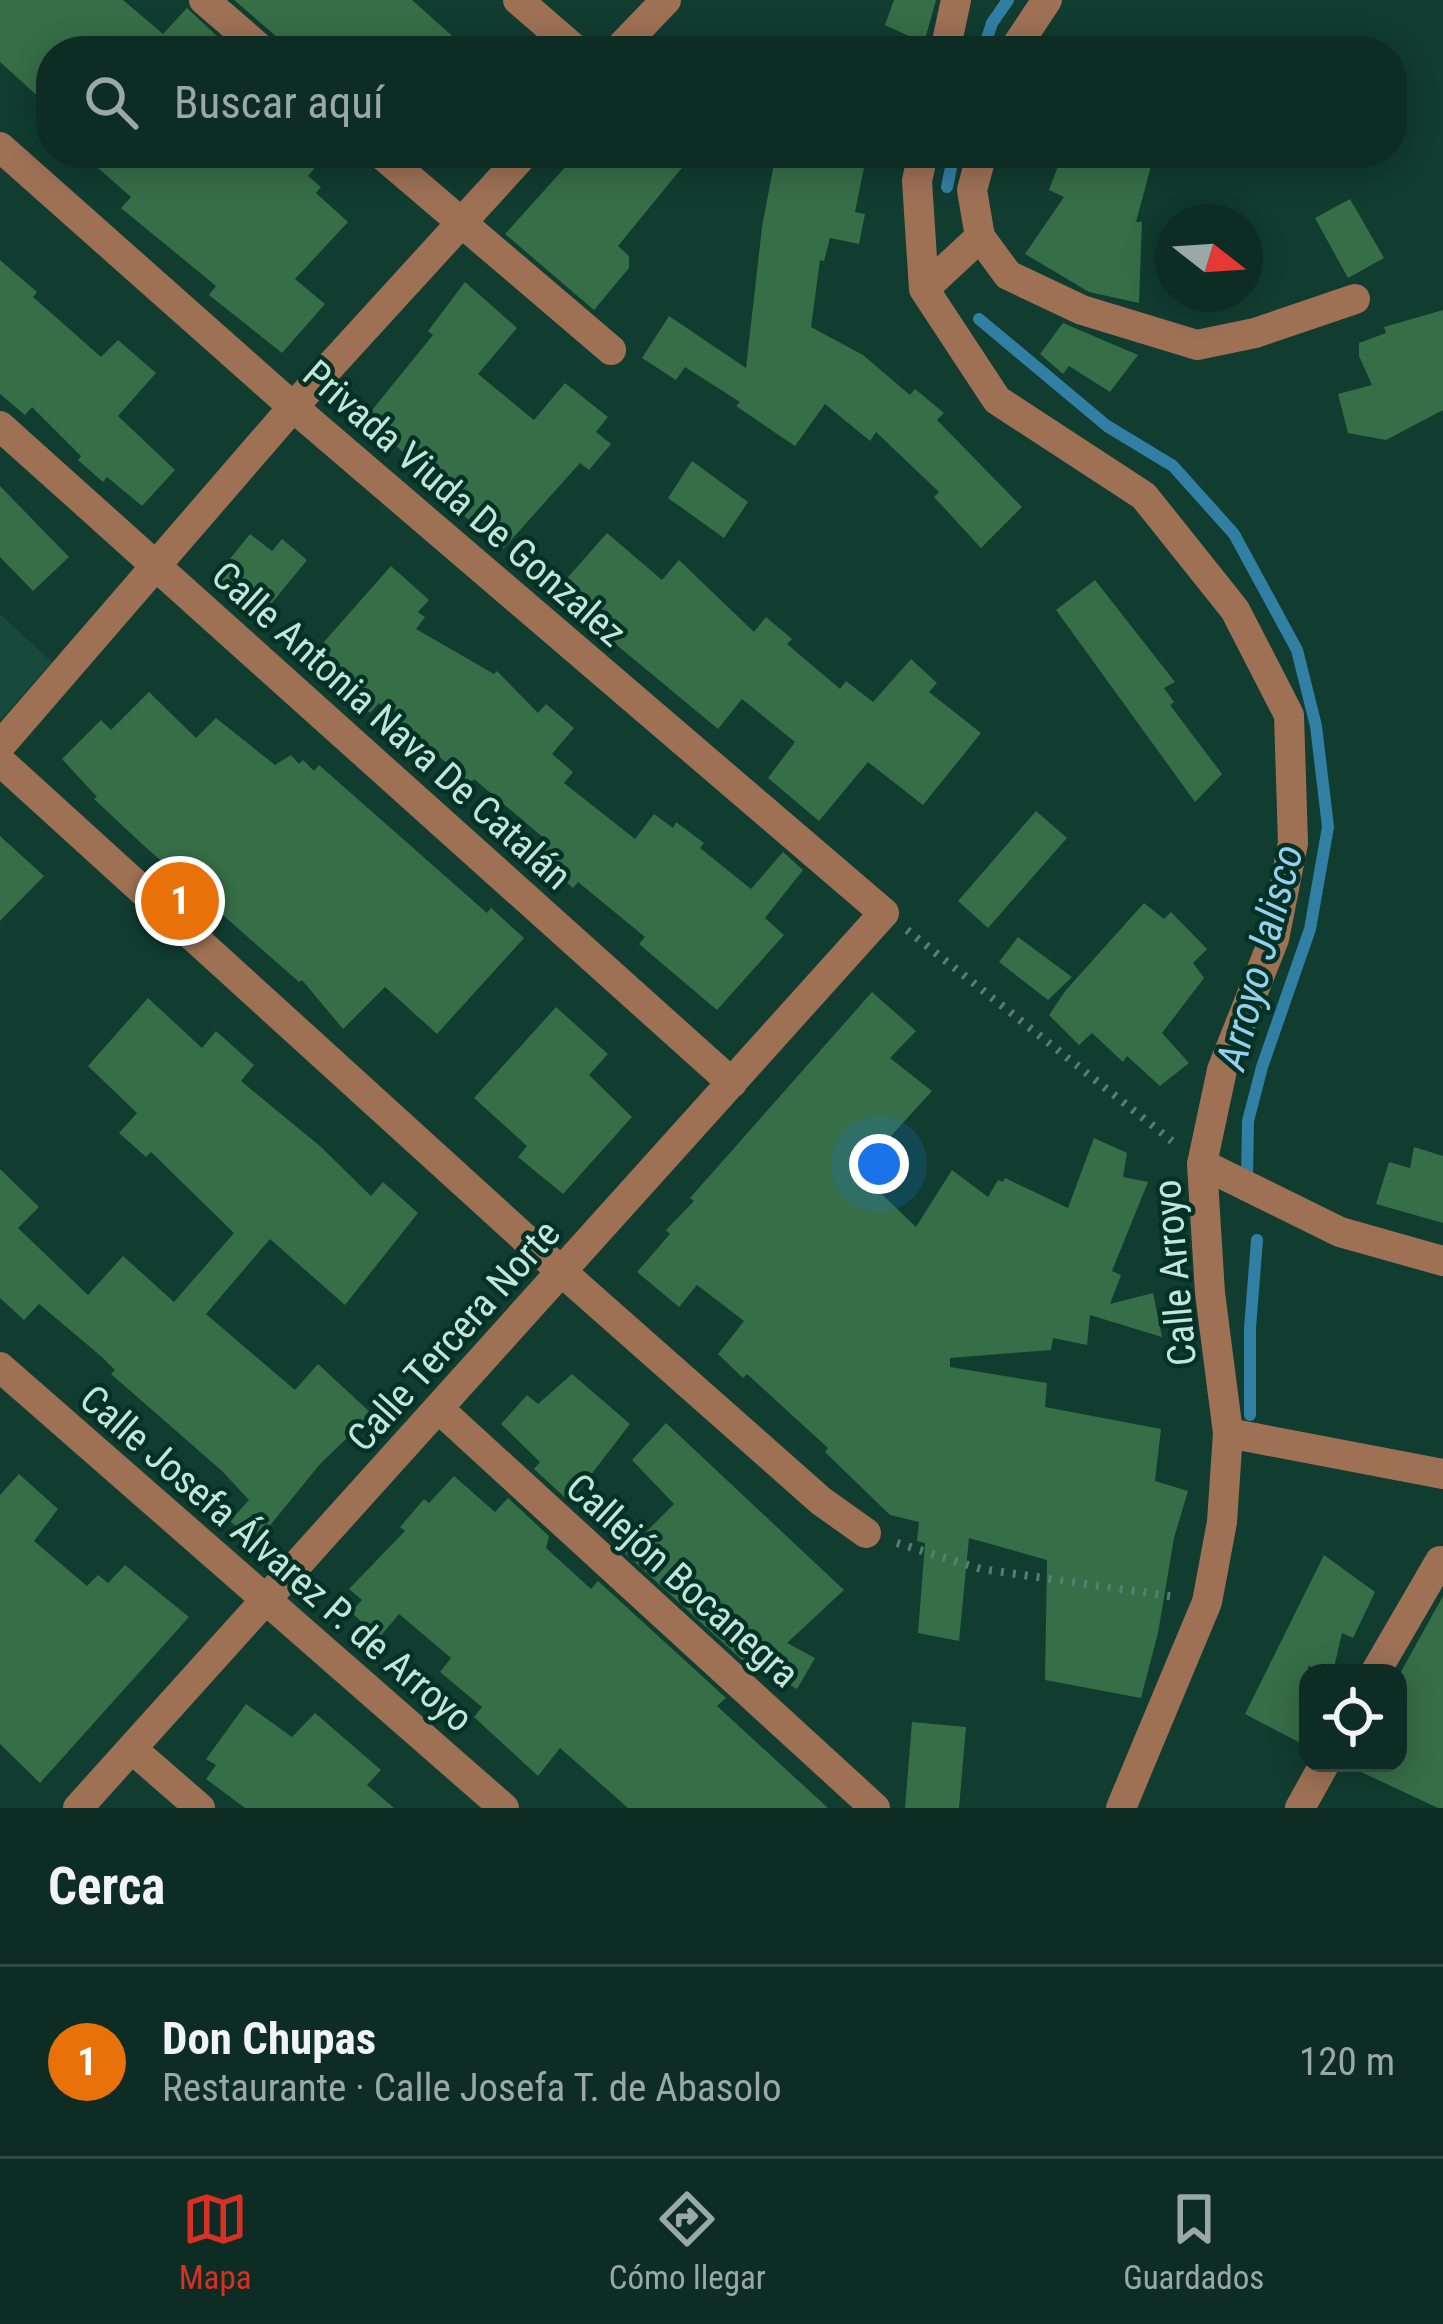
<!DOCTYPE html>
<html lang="es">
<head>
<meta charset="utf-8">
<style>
	body { margin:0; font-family:"Roboto Condensed",sans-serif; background:#1b3931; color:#f1f3f6 }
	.controls { position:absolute; right:36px; bottom:36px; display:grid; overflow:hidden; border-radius:24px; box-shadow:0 6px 30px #0003 }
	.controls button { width:108px; height:108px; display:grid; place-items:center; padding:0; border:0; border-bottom:3px solid #2d4941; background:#0d2d24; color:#f1f3f6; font:60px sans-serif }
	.compass { position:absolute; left:1155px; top:204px; width:108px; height:108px; border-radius:50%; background:#0d2d24; box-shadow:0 6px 30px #0003; rotate:107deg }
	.you { position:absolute; left:879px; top:1164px; width:42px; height:42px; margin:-30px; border:9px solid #fff; border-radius:50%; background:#1a73e8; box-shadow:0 0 0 18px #1a73e833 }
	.badge { display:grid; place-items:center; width:78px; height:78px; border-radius:50%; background:#d93025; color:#fff; font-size:39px; font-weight:700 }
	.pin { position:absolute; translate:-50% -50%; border:6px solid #fff; box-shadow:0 3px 12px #0006 }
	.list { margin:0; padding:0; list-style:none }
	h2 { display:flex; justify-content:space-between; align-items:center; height:156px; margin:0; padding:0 48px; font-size:51px }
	h2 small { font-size:39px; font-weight:400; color:#9aa8a6 }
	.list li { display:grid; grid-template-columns:78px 1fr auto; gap:36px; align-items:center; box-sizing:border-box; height:192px; padding:0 48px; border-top:3px solid #2d4941 }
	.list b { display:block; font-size:45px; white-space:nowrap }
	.list p { margin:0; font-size:39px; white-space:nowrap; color:#9aa8a6 }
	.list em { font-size:39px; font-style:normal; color:#9aa8a6 }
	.icon { flex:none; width:66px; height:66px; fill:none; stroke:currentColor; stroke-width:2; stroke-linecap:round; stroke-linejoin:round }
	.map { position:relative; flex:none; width:1443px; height:1808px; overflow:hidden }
	.search { position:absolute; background:#0d2d24; box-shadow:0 6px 30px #0003; left:36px; right:36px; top:36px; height:132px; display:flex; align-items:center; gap:30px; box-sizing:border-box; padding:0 42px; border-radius:48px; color:#9aa8a6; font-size:45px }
	.sheet { height:348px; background:#0d2d24 }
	nav { display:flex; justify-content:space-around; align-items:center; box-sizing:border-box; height:168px; border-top:3px solid #2d4941; background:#0d2d24; font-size:33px; color:#9aa8a6 }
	nav a { display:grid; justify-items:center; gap:6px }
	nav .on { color:#d93025 }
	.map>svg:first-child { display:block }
	.built { fill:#17493c }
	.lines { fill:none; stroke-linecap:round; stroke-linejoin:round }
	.stream { stroke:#317fa3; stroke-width:12 }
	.building { fill:#366e47 }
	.path { stroke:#567e72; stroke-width:8; stroke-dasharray:3 9; stroke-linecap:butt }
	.minor { stroke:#9e7155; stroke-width:30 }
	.labels { text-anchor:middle; stroke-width:9; stroke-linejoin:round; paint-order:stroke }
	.street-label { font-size:39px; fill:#c2e7da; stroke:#043126 }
	.water-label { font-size:42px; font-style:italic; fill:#95d0ef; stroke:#043126 }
</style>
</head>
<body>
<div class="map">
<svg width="1443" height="1808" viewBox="0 0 1443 1808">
	<rect width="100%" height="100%" fill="#113c30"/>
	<path class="built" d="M 0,614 L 52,662 L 0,720 Z"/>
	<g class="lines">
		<path class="stream" d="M 983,51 L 992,23 L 1008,0
			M 947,187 L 954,153
			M 979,319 L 1107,426 L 1173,466 L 1234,534 L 1297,650 L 1316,726 L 1328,827 L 1310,929 L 1262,1067 L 1248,1121 L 1247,1176
			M 1250,1415 L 1250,1328 L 1257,1240"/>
	</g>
	<path class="building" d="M 0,0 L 123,0 L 163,34 L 187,8 L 233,51 L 51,51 L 51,108 L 0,62 Z
		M 234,0 L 412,0 L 469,51 L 282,51 L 276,36 Z
		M 894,0 L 936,0 L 924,43 L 885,25 Z
		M 81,153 L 327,153 L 308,176 L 321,187 L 316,193 L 348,222 L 295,279 L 325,304 L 282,353 L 209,295 L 216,286 L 121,208 L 131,197 Z
		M 578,153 L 694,153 L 618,246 L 629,256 L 629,268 L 594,310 L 505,234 Z
		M 776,153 L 867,153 L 855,212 L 865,214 L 859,244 L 830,238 L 824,261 L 820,260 L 811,327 L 863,355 L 910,395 L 915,389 L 944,413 L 937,420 L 1022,507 L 981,548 L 934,497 L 939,492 L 876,432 L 870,441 L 825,404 L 795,446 L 736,406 L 740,402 L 685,367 L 676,380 L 642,358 L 669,316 L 746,368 L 762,227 Z
		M 1063,153 L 1144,153 L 1140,164 L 1151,166 L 1136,222 L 1142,222 L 1139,303 L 1089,292 L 1025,254 L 1064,197 L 1049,190 Z
		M 1350,199 L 1384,258 L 1348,278 L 1315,218 Z
		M 0,260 L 37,292 L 33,297 L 101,357 L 118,340 L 156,373 L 118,416 L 175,470 L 142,506 L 107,477 L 103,482 L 78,460 L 81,456 L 32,407 L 25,415 L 0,394 Z
		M 465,282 L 517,328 L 478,374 L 534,420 L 565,383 L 608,417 L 596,432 L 611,444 L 589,470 L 580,463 L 503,549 L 464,516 L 475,504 L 407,447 L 403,452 L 364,420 L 433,335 L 428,331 Z
		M 1443,310 L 1443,410 L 1386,440 L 1348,433 L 1338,394 L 1372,385 L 1359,356 L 1359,343 L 1386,333 L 1384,327 Z
		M 1063,323 L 1138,355 L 1110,392 L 1069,366 L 1063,374 L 1040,354 Z
		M 692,461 L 748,502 L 724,538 L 668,498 Z
		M 0,486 L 69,557 L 33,591 L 0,557 Z
		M 607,533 L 662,580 L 679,560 L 754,632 L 766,617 L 792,639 L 787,644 L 840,689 L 846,681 L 873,702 L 911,659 L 937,683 L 929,692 L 981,733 L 923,805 L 868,762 L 819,821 L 768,778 L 795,742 L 742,699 L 718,729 L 554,593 Z
		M 250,534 L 272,551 L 282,539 L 307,560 L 263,614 L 216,576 Z
		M 391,566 L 429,600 L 418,612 L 425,617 L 416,629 L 494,674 L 497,671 L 538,713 L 546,704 L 574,728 L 552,754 L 573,772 L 564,783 L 635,839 L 654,814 L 673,828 L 676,822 L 704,843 L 700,848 L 751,889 L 783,852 L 803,870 L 765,918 L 784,935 L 717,1010 L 639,944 L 645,937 L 578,882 L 573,888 L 533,853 L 545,839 L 474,779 L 470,784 L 379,703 L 370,713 L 308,660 Z
		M 1095,580 L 1175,682 L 1164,688 L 1174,702 L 1170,705 L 1222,774 L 1195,802 L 1056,610 Z
		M 149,692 L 196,738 L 216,718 L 275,765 L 291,755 L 299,764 L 303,760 L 314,771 L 319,765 L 487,913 L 491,908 L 524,938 L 437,1034 L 385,987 L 343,1029 L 302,980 L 299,982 L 142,844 L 94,799 L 97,797 L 62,759 L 101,720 L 111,730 Z
		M 1036,811 L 1067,838 L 988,928 L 958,901 Z
		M 0,836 L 44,876 L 0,921 Z
		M 1144,903 L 1164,919 L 1171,912 L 1207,949 L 1193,963 L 1204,978 L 1162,1033 L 1189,1063 L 1160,1086 L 1127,1056 L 1123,1062 L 1092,1033 L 1079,1045 L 1049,1015 L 1066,990 Z
		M 1018,937 L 1072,977 L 1048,1000 L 999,962 Z
		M 872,992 L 916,1031 L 890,1058 L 932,1091 L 889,1138 L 881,1151 L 885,1154 L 863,1176 L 916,1227 L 952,1170 L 988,1197 L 998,1180 L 1003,1182 L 1005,1178 L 1068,1208 L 1094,1138 L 1127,1153 L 1123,1177 L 1148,1182 L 1112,1271 L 1121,1275 L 1110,1304 L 1153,1293 L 1162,1337 L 1090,1315 L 1087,1345 L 1053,1338 L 1051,1350 L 950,1358 L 950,1367 L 1047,1383 L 1045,1407 L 1161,1429 L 1155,1481 L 1188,1491 L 1174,1538 L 1158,1633 L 1141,1698 L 1045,1680 L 1047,1560 L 969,1538 L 959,1641 L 918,1633 L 925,1543 L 917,1541 L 919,1522 L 890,1515 L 825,1452 L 828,1448 L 747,1374 L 743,1378 L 718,1354 L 744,1321 L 697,1285 L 679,1307 L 637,1272 L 670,1234 L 666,1230 L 694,1201 L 690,1198 Z
		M 148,998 L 202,1048 L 216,1031 L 254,1065 L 241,1081 L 321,1147 L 371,1196 L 383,1182 L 418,1213 L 345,1305 L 270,1239 L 206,1314 L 295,1390 L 318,1364 L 372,1414 L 320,1464 L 255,1544 L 230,1521 L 249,1500 L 222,1471 L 111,1374 L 115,1370 L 102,1357 L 39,1304 L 24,1320 L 0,1298 L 0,1169 L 39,1207 L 18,1228 L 88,1295 L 123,1256 L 174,1302 L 234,1233 L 151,1152 L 146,1157 L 119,1133 L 137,1113 L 88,1066 Z
		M 556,1007 L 608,1054 L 589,1075 L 632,1117 L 563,1194 L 518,1157 L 527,1146 L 474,1098 Z
		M 1414,1147 L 1443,1156 L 1443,1223 L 1376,1204 L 1389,1162 L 1410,1168 Z
		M 572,1374 L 630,1424 L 570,1502 L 534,1469 L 540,1462 L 501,1424 L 527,1395 L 538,1404 Z
		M 666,1423 L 844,1590 L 787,1643 L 815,1658 L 797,1689 L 760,1667 L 755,1672 L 625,1553 L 674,1504 L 632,1460 Z
		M 19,1474 L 58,1509 L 34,1541 L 87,1586 L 98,1575 L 108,1583 L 125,1565 L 189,1617 L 40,1783 L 0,1744 L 0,1495 Z
		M 454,1476 L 495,1512 L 508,1498 L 549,1536 L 546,1548 L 591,1589 L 598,1581 L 726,1698 L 717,1706 L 828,1808 L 628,1808 L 560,1748 L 538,1776 L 474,1717 L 482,1707 L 440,1672 L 451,1658 L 399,1614 L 379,1638 L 351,1612 L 362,1600 L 349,1589 L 405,1531 L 400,1527 L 424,1499 L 429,1503 Z
		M 1324,1555 L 1375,1592 L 1353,1638 L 1342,1633 L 1333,1672 L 1308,1666 L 1308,1747 L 1245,1714 Z
		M 1443,1596 L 1443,1808 L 1438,1808 L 1344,1764 L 1398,1763 L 1398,1677 Z
		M 246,1704 L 292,1737 L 315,1713 L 381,1770 L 367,1785 L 394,1808 L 245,1808 L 206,1779 L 216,1765 L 206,1759 Z
		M 912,1722 L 966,1727 L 959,1808 L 905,1808 Z"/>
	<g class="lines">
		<path class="path" d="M 907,930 L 1172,1141
			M 897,1543 L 981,1569 L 1176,1597"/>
		<path class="minor" d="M 204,0 L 263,51
			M 518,0 L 577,51
			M 617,51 L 666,0
			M 945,51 L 956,0
			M 1013,51 L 1047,0
			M 0,147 L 293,407 L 884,913 L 78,1808
			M 380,153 L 611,350
			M 923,153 L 917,181 L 924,289 L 997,400 L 1144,496 L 1235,610 L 1289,715 L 1293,843 L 1274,939 L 1222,1070 L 1202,1164 L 1210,1293 L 1228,1433 L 1222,1522 L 1207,1602 L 1121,1808
			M 982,153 L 972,190 L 980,237 L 1008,275 L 1082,310 L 1197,345 L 1255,333 L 1355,299
			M 924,289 L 980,237
			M 0,426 L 732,1083
			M 0,746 L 293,407 L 525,153
			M 0,761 L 562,1272 L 821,1501 L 866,1533
			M 1202,1164 L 1340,1232 L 1443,1261
			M 0,1367 L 504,1808
			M 439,1409 L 875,1808
			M 1228,1433 L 1443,1474
			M 1375,1673 L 1440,1561
			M 132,1749 L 200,1808
			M 1300,1808 L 1325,1763"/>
	</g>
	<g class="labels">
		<g class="street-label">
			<text transform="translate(465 503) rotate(41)" y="14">Privada Viuda De Gonzalez</text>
			<text transform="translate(392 725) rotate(42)" y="14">Calle Antonia Nava De Catalán</text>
			<text transform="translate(1174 1273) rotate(-95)" y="14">Calle Arroyo</text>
			<text transform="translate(453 1335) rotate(-48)" y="14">Calle Tercera Norte</text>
			<text transform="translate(277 1558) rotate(41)" y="14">Calle Josefa Álvarez P. de Arroyo</text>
			<text transform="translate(683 1580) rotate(42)" y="14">Callejón Bocanegra</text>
		</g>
		<g class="water-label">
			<text transform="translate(1259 957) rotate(-75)" y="15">Arroyo Jalisco</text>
		</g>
	</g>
</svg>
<div class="controls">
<button><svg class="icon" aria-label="locate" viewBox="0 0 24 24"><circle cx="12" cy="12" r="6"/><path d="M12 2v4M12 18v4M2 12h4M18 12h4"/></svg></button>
</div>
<svg class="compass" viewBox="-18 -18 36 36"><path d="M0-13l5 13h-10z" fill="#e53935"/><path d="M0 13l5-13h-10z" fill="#9aa8a6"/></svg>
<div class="you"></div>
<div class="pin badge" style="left:180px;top:901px;background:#e8710a">1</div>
<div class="search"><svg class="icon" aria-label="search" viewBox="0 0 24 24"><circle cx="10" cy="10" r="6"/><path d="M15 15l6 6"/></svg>Buscar aquí</div>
</div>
<section class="sheet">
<h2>Cerca<small></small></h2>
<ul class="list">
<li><span class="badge" style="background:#e8710a">1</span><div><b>Don Chupas</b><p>Restaurante · Calle Josefa T. de Abasolo</p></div><em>120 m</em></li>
</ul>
</section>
<nav>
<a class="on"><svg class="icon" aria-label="map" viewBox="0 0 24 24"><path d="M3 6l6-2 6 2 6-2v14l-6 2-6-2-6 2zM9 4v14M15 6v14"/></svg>Mapa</a>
<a><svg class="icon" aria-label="directions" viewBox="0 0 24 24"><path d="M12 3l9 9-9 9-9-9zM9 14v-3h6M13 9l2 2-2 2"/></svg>Cómo llegar</a>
<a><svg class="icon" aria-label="saved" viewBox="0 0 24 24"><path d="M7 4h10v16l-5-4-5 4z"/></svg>Guardados</a>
</nav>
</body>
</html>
